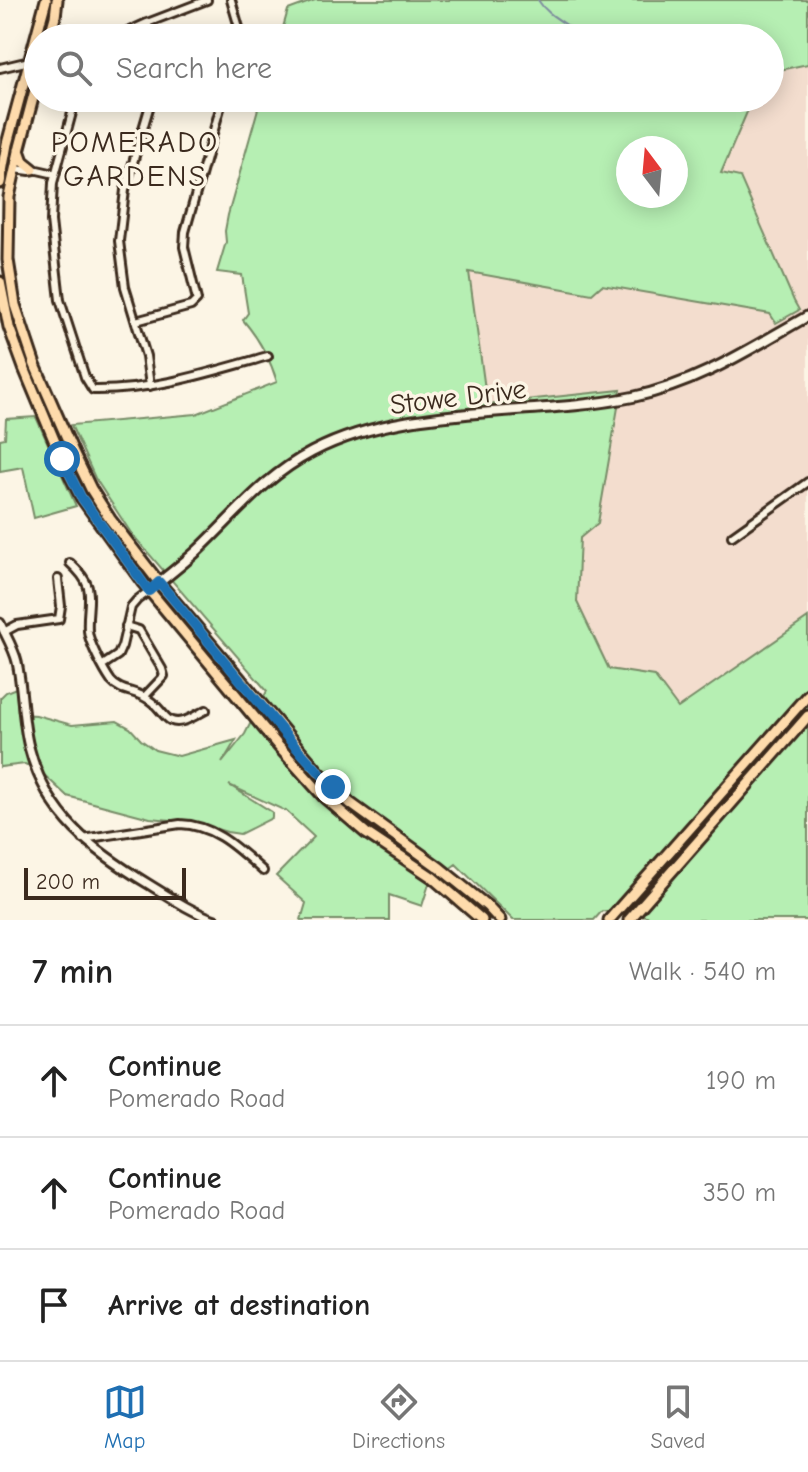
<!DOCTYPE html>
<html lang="en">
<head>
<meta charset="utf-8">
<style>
	body { margin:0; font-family:"Comic Neue",sans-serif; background:#f2f2f2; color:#222 }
	.compass { position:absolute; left:616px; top:136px; width:72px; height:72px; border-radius:50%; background:#fff; box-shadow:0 4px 20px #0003; rotate:344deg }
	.scale { position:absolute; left:24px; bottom:20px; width:162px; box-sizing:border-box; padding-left:8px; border:4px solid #3b2a1e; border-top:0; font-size:22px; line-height:28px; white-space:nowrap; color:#3b2a1e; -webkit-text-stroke:6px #fcf5e5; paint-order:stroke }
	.stop { position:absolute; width:24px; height:24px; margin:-18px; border:6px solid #1f6fb2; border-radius:50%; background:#fff }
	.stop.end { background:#1f6fb2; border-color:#fff; box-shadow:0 2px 8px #0008 }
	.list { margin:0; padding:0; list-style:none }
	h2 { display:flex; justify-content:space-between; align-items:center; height:104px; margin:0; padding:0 32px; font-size:34px }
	h2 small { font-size:26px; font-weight:400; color:#767676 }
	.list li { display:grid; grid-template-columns:52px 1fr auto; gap:24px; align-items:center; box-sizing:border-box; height:112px; padding:0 32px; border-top:2px solid #e0e0e0 }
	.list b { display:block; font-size:30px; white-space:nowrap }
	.list p { margin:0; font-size:26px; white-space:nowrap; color:#767676 }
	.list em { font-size:26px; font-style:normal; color:#767676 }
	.icon { flex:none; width:44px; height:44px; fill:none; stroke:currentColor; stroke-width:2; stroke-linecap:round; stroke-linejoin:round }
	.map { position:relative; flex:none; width:808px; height:920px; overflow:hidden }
	.search { position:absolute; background:#fff; box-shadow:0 4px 20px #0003; left:24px; right:24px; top:24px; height:88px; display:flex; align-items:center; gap:20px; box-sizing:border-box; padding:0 28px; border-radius:44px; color:#767676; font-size:30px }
	.sheet { height:440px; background:#fff }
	nav { display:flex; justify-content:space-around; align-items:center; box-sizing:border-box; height:112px; border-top:2px solid #e0e0e0; background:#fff; font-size:22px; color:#767676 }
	nav a { display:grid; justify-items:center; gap:4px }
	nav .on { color:#1f6fb2 }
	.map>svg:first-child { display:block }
	.built { fill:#f3ddce }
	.green { fill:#b6efb3; stroke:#788c68; stroke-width:2; fill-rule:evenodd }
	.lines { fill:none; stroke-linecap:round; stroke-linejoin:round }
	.stream { stroke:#808fa0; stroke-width:2 }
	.minor-casing { stroke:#3b2a1e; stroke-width:12 }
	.tertiary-casing { stroke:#3b2a1e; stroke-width:13 }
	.secondary-casing { stroke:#3b2a1e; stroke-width:14 }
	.primary-casing { stroke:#3b2a1e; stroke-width:15 }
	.minor { stroke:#fcf5e5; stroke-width:6 }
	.tertiary { stroke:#fcf5e5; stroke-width:7 }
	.secondary { stroke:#fcf5e5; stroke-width:8 }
	.primary { stroke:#fedbac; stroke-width:9 }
	.route { stroke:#1f6fb2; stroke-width:10 }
	.labels { text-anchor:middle; stroke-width:7; stroke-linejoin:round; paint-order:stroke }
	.street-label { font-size:28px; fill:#3b2a1e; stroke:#fcf5e5 }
	.neighbourhood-label { font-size:30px; letter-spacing:2px; fill:#3b2a1e; stroke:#fcf5e5 }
</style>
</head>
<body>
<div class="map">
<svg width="808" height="920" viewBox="0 0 808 920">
	<rect width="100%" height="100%" fill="#fcf5e5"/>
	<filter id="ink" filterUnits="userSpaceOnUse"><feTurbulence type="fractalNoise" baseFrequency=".0125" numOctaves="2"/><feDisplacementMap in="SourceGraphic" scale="16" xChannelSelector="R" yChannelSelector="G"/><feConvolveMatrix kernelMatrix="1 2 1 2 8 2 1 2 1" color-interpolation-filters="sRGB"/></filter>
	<g filter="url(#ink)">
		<path class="built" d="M 808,35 L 808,618 L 678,708 L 654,676 L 609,669 L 577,603 L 580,538 L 620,390 L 487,404 L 468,272 L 592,294 L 602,285 L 770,314 L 776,323 L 799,309 L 721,173 L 753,98 L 770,98 L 770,57 Z"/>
		<path class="green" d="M 315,0 L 808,0 L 808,64 L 770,72 L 770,38 L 280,38 L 288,10 Z
			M 261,98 L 753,98 L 721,173 L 740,177 L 794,301 L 799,310 L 776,323 L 770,314 L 602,285 L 592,294 L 469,272 L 487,404 L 621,390 L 598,523 L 580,538 L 577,602 L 609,669 L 654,676 L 678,708 L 808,618 L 808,920 L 645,920 L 647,916 L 602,911 L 594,920 L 513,920 L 456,864 L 429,884 L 422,906 L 389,895 L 389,920 L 301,920 L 306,903 L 276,876 L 314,837 L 286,811 L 229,785 L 272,812 L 272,818 L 240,834 L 227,832 L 193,822 L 150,818 L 67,796 L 40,771 L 25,764 L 0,767 L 0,698 L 6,692 L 16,688 L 18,714 L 36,715 L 72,725 L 117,721 L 130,728 L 141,740 L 155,750 L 179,756 L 236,740 L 222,763 L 245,734 L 267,691 L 131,533 L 95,478 L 71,425 L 196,414 L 277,382 C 270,358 259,339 243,320 L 248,313 L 242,275 L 217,272 L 226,242 L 225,231 L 228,215 ZM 628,148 L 676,148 L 676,196 L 628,196 Z
			M 36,417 L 76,506 L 34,518 L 23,467 L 0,471 L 0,439 L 5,438 L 6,419 Z"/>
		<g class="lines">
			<path class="stream" d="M 538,0 C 549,18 569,23 583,38"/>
			<defs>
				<path id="minor" d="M 231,0 L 240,31 L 239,38
					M 147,23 L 153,38
					M 114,38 L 147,23 L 207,0
					M 0,68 L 38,59
					M 76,98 L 53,183 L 51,221 L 60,300 L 85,377 L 93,390 C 153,391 211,372 268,356
					M 15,169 L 30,171 L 33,169 L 55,174
					M 136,321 L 191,306 L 197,300 L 184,247 L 185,232 L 223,98
					M 150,386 L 146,356 L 125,287 L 119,241 L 125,190 L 152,98
					M 732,536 L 808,482
					M 70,563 C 99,589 86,598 88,631 C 89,643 104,671 111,681 C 121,693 137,690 149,700 C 157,705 160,711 166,717 C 177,729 194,716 206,710
					M 126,626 L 139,630 L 162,669 L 164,676 L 145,696
					M 4,632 L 17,625 L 59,619 L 61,606 L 58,579
					M 103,665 L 118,655 L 122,646 L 131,607 L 137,600 L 149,591
					M 83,839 L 180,824 C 215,825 238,849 263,871"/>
				<path id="tertiary" d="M 0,623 C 6,636 14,649 17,662 C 23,690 22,720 29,747 C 47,817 92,850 150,885 C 171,898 192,912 215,920"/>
				<path id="secondary" d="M 156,585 C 170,574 185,562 198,550 C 237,513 264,477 312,452 C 408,402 530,418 633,397 C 699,383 751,348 808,316"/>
				<path id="primary" d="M 49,38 L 55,17 L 57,0
					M 38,79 L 20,147 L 9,197 L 8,260 L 15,305 L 35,365 L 74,454 L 91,489 L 110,519 L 161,585 L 318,771 L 350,803 L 440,868 L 487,906 L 500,920
					M 19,150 L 23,161 L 33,169
					M 0,183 L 7,144 L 46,0
					M 0,282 L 9,327 L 24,368 L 62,459 L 81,497 L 143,583 L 280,748 L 324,797 L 366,833 L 432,877 L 482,920
					M 609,920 L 808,695
					M 629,920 L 808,716"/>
			</defs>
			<use href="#minor" class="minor-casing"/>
			<use href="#tertiary" class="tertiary-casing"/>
			<use href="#secondary" class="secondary-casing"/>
			<use href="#primary" class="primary-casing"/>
			<use href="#minor" class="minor"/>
			<use href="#tertiary" class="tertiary"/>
			<use href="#secondary" class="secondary"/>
			<use href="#primary" class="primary"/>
		</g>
	</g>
	<g class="lines" filter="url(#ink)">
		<path class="route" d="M 62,459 L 81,497 L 149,591 L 159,582 L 294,745 L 333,787"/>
	</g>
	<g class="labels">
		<g class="street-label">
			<text transform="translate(458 396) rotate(-7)" y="10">Stowe Drive</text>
		</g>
		<g class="neighbourhood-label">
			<text x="135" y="152">POMERADO<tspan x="135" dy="34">GARDENS</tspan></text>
		</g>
	</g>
</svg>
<svg class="compass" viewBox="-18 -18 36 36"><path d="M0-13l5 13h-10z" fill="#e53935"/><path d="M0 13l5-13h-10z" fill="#767676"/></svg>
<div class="scale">200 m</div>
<div class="stop" style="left:62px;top:459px"></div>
<div class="stop end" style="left:333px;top:787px"></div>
<div class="search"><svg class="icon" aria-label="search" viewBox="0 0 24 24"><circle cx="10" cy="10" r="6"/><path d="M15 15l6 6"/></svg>Search here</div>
</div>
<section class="sheet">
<h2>7 min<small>Walk · 540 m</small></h2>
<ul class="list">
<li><svg class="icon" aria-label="ahead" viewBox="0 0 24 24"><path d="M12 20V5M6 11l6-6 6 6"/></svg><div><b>Continue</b><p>Pomerado Road</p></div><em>190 m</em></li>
<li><svg class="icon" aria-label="ahead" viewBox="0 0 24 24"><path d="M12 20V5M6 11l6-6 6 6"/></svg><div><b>Continue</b><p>Pomerado Road</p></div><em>350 m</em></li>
<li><svg class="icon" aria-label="arrive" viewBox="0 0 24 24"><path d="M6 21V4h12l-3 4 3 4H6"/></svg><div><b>Arrive at destination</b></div></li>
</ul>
</section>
<nav>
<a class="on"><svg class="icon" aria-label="map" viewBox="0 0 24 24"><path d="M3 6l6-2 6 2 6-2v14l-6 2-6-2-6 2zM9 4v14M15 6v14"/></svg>Map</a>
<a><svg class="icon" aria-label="directions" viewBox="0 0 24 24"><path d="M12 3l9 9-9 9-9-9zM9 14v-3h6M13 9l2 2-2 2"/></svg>Directions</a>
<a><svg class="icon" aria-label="saved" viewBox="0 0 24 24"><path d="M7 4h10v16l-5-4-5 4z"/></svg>Saved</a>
</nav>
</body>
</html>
